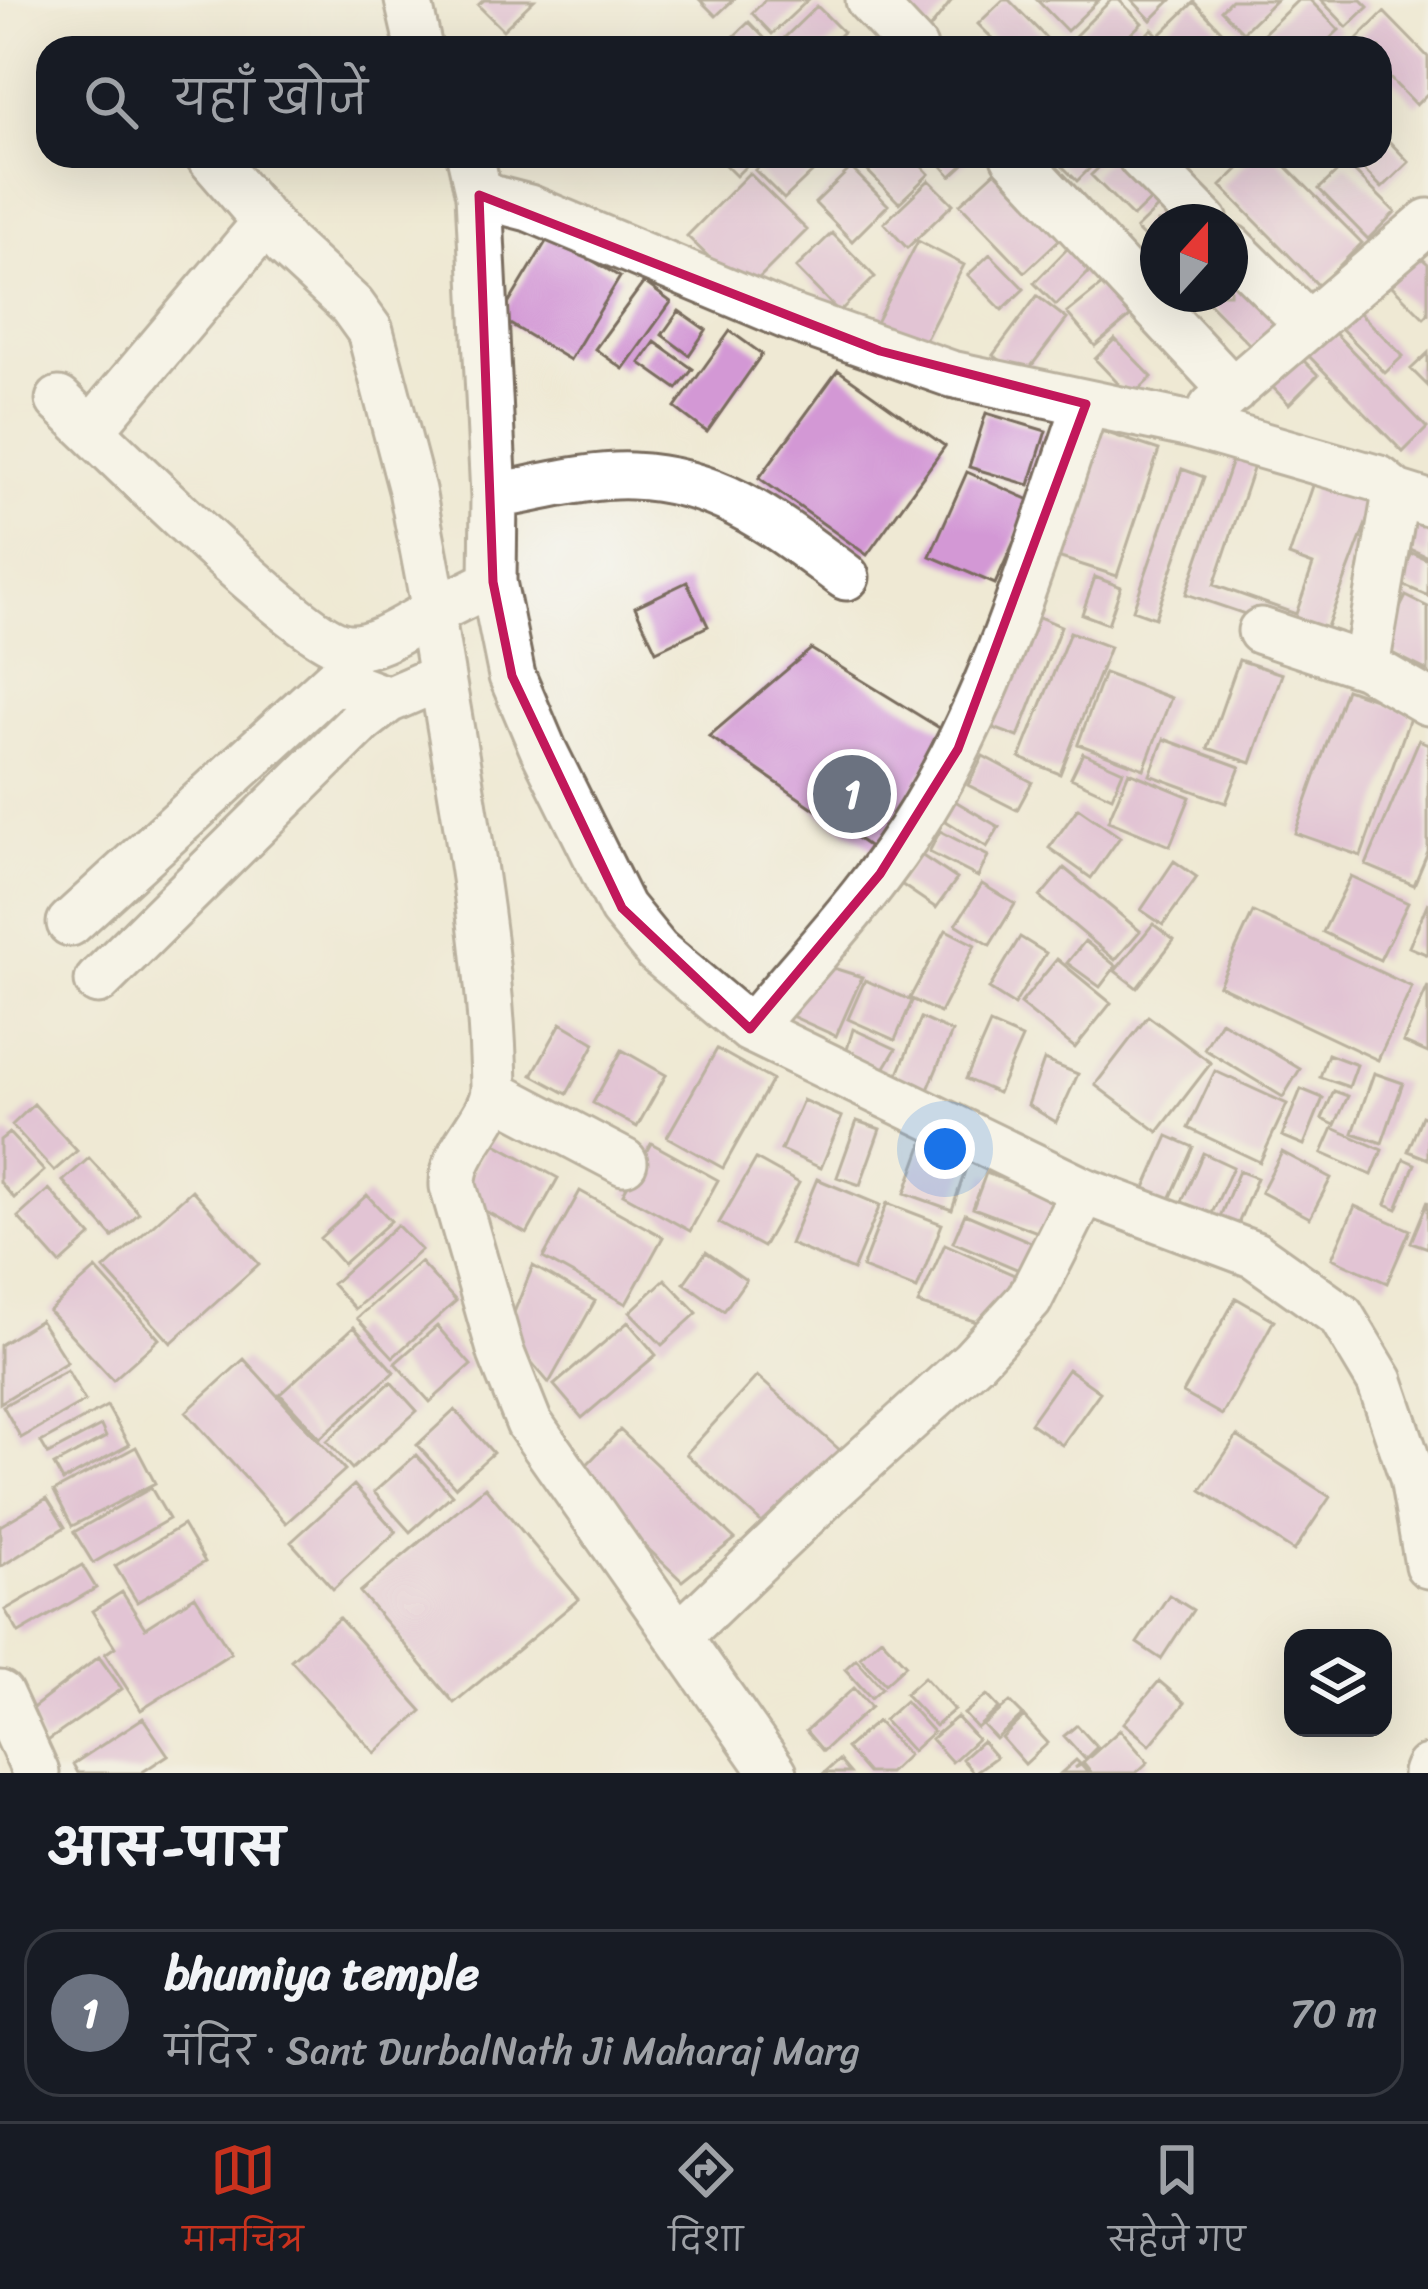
<!DOCTYPE html>
<html lang="hi">
<head>
<meta charset="utf-8">
<style>
	body { margin:0; font-family:Sriracha,"Playpen Sans Deva",sans-serif; background:#20242c; color:#f1f3f6 }
	.controls { position:absolute; right:36px; bottom:36px; display:grid; overflow:hidden; border-radius:24px; box-shadow:0 12px 48px #0002 }
	.controls button { width:108px; height:108px; display:grid; place-items:center; padding:0; border:0; border-bottom:3px solid #363941; background:#171b24; color:#f1f3f6; font:60px sans-serif }
	.compass { position:absolute; left:1140px; top:204px; width:108px; height:108px; border-radius:50%; background:#171b24; box-shadow:0 12px 48px #0002; rotate:21deg }
	.you { position:absolute; left:945px; top:1149px; width:42px; height:42px; margin:-30px; border:9px solid #fff; border-radius:50%; background:#1a73e8; box-shadow:0 0 0 18px #1a73e833 }
	.badge { display:grid; place-items:center; width:78px; height:78px; border-radius:50%; background:#c8321e; color:#fff; font-size:39px; font-weight:700 }
	.pin { position:absolute; translate:-50% -50%; border:6px solid #fff; box-shadow:0 3px 12px #0006 }
	.list { margin:0; padding:0; list-style:none }
	h2 { display:flex; justify-content:space-between; align-items:center; height:156px; margin:0; padding:0 48px; font-size:51px }
	h2 small { font-size:39px; font-weight:400; color:#9ea1a6 }
	.list li { display:grid; grid-template-columns:78px 1fr auto; gap:36px; align-items:center; box-sizing:border-box; height:168px; margin:0 24px 24px; padding:0 24px; border:3px solid #363941; border-radius:36px }
	.list b { display:block; font-size:45px; white-space:nowrap }
	.list p { margin:0; font-size:39px; white-space:nowrap; color:#9ea1a6 }
	.list em { font-size:39px; font-style:normal; color:#9ea1a6 }
	.icon { flex:none; width:66px; height:66px; fill:none; stroke:currentColor; stroke-width:2; stroke-linecap:round; stroke-linejoin:round }
	.map { position:relative; flex:none; width:1428px; height:1773px; overflow:hidden }
	.search { position:absolute; background:#171b24; box-shadow:0 12px 48px #0002; left:36px; right:36px; top:36px; height:132px; display:flex; align-items:center; gap:30px; box-sizing:border-box; padding:0 42px; border-radius:36px; color:#9ea1a6; font-size:45px }
	.sheet { height:348px; background:#171b24 }
	nav { display:flex; justify-content:space-around; align-items:center; box-sizing:border-box; height:168px; border-top:3px solid #363941; background:#171b24; font-size:33px; color:#9ea1a6 }
	nav a { display:grid; justify-items:center; gap:6px }
	nav .on { color:#c8321e }
	.map>svg:first-child { display:block }
	.building { fill:#d398d5 }
	.lines { fill:none; stroke-linecap:round; stroke-linejoin:round }
	.minor-casing { stroke:#7a6d5e; stroke-width:51 }
	.minor { stroke:#fff; stroke-width:45 }
	.marked { fill:none; stroke:#c2185b; stroke-width:9; stroke-linejoin:round }
</style>
</head>
<body>
<div class="map">
<svg width="1428" height="1773" viewBox="0 0 1428 1773">
	<rect width="100%" height="100%" fill="#f6f6f2"/>
	<filter id="ink" filterUnits="userSpaceOnUse"><feTurbulence type="fractalNoise" baseFrequency=".00833" numOctaves="2"/><feDisplacementMap in="SourceGraphic" scale="24" xChannelSelector="R" yChannelSelector="G"/><feConvolveMatrix kernelMatrix="1 2 1 2 8 2 1 2 1" color-interpolation-filters="sRGB"/></filter>
	<filter id="wash" filterUnits="userSpaceOnUse"><feTurbulence type="fractalNoise" baseFrequency=".004" numOctaves="4" result="noise"/><feDisplacementMap in="SourceGraphic" scale="48" xChannelSelector="R" yChannelSelector="G"/><feGaussianBlur stdDeviation="2.7" result="paint"/><feColorMatrix in="noise" values="0 0 0 0 0 0 0 0 0 0 0 0 0 0 0 0 0 1.4 0 .05"/><feComposite in="paint" operator="in"/></filter>
	<g filter="url(#wash)">
		<rect width="100%" height="100%" fill="#efe9d4"/>
		<g id="blocks">
			<path class="building" d="M 484,0 L 534,0 L 503,30 L 478,5 Z
				M 700,0 L 733,0 L 716,16 Z
				M 765,0 L 808,0 L 772,34 L 752,13 Z
				M 908,0 L 952,0 L 920,41 L 893,20 Z
				M 1003,0 L 1009,0 L 1056,48 L 1002,48 L 978,24 Z
				M 1037,0 L 1099,0 L 1067,31 Z
				M 1111,0 L 1119,0 L 1142,23 L 1116,48 L 1086,48 L 1075,36 Z
				M 1132,0 L 1171,0 L 1151,20 Z
				M 1231,0 L 1276,0 L 1243,32 L 1221,10 Z
				M 1298,0 L 1310,0 L 1339,30 L 1320,48 L 1263,48 L 1256,41 Z
				M 1321,0 L 1361,0 L 1368,7 L 1347,27 Z
				M 1194,2 L 1232,42 L 1226,48 L 1175,48 L 1161,34 Z
				M 817,6 L 843,32 L 826,48 L 788,48 L 781,41 Z
				M 1384,12 L 1428,57 L 1428,93 L 1416,105 L 1380,68 L 1380,48 L 1360,48 L 1354,42 Z
				M 749,22 L 774,48 L 737,48 L 730,40 Z
				M 1152,29 L 1171,48 L 1132,48 Z
				M 1380,132 L 1409,162 L 1382,188 L 1351,156 L 1380,156 Z
				M 716,156 L 756,156 L 736,176 Z
				M 770,156 L 817,156 L 823,162 L 784,199 L 755,170 Z
				M 853,156 L 912,156 L 929,174 L 899,203 Z
				M 938,156 L 973,156 L 951,176 L 935,158 Z
				M 1052,156 L 1102,156 L 1077,181 Z
				M 1111,156 L 1126,156 L 1160,191 L 1133,217 L 1091,175 Z
				M 1252,156 L 1276,156 L 1362,243 L 1319,286 L 1221,186 Z
				M 1346,163 L 1395,212 L 1368,239 L 1319,189 Z
				M 851,168 L 888,205 L 852,241 L 815,203 Z
				M 997,170 L 1062,237 L 1025,272 L 960,204 Z
				M 749,173 L 807,230 L 745,292 L 687,236 Z
				M 929,180 L 953,204 L 907,248 L 884,223 Z
				M 1170,196 L 1196,222 L 1158,222 L 1158,251 L 1136,229 Z
				M 832,233 L 875,277 L 839,312 L 796,268 Z
				M 550,235 L 620,277 L 570,360 L 500,318 Z
				M 918,241 L 964,265 L 917,356 L 871,332 Z
				M 1068,248 L 1091,270 L 1056,305 L 1034,283 Z
				M 990,254 L 1024,289 L 1002,310 L 968,275 Z
				M 1417,254 L 1428,264 L 1428,314 L 1424,318 L 1388,282 Z
				M 1230,257 L 1289,317 L 1255,350 L 1200,294 L 1230,294 Z
				M 644,282 L 671,302 L 623,369 L 595,349 Z
				M 1103,284 L 1131,316 L 1095,346 L 1067,313 Z
				M 1037,296 L 1067,319 L 1023,377 L 993,355 Z
				M 1352,305 L 1403,356 L 1385,373 L 1334,321 Z
				M 679,311 L 706,330 L 689,355 L 662,335 Z
				M 1331,329 L 1427,428 L 1403,452 L 1306,353 Z
				M 730,331 L 762,354 L 707,432 L 675,408 Z
				M 1115,339 L 1152,377 L 1131,397 L 1095,359 Z
				M 655,342 L 693,369 L 677,389 L 640,363 Z
				M 1292,349 L 1318,375 L 1289,404 L 1263,377 Z
				M 1428,353 L 1428,386 L 1411,369 Z
				M 838,370 L 945,446 L 867,555 L 759,478 Z
				M 986,413 L 1046,431 L 1029,485 L 969,467 Z
				M 1080,424 L 1159,450 L 1117,576 L 1039,551 Z
				M 1236,449 L 1257,457 L 1214,585 L 1296,614 L 1313,565 L 1289,556 L 1316,477 L 1376,497 L 1322,640 L 1186,594 Z
				M 1182,469 L 1204,477 L 1155,618 L 1133,610 Z
				M 967,472 L 1032,501 L 995,584 L 930,556 Z
				M 1418,509 L 1428,513 L 1428,557 L 1402,545 Z
				M 1412,553 L 1428,560 L 1428,596 L 1398,583 Z
				M 1095,577 L 1121,587 L 1108,624 L 1082,614 Z
				M 687,582 L 708,626 L 656,651 L 635,607 Z
				M 1406,596 L 1428,607 L 1428,671 L 1380,647 Z
				M 1027,612 L 1061,626 L 1018,737 L 983,724 Z
				M 1070,632 L 1110,647 L 1060,774 L 1020,758 Z
				M 811,649 L 946,732 L 877,852 L 709,736 Z
				M 1239,660 L 1282,674 L 1251,763 L 1208,748 Z
				M 1104,673 L 1171,698 L 1144,769 L 1078,744 Z
				M 1346,689 L 1412,712 L 1361,856 L 1295,833 Z
				M 1164,739 L 1240,767 L 1226,803 L 1150,775 Z
				M 1419,740 L 1428,744 L 1428,852 L 1414,885 L 1366,865 Z
				M 1083,753 L 1123,771 L 1112,797 L 1071,778 Z
				M 983,756 L 1032,782 L 1017,810 L 968,785 Z
				M 1129,772 L 1190,797 L 1170,846 L 1108,821 Z
				M 950,798 L 999,827 L 987,847 L 938,816 Z
				M 1078,808 L 1120,837 L 1091,878 L 1049,848 Z
				M 940,831 L 988,856 L 978,877 L 929,852 Z
				M 918,853 L 957,879 L 936,908 L 898,882 Z
				M 1174,861 L 1197,877 L 1163,925 L 1141,910 Z
				M 1064,868 L 1140,931 L 1115,960 L 1040,897 Z
				M 1351,876 L 1408,903 L 1380,960 L 1323,932 Z
				M 982,884 L 1015,904 L 990,945 L 956,924 Z
				M 1428,902 L 1428,955 L 1409,947 Z
				M 1253,912 L 1412,987 L 1378,1060 L 1219,985 Z
				M 1153,924 L 1174,940 L 1137,988 L 1115,971 Z
				M 946,930 L 975,945 L 940,1013 L 910,998 Z
				M 1020,937 L 1046,953 L 1014,1005 L 989,989 Z
				M 1085,941 L 1116,966 L 1100,987 L 1067,963 Z
				M 1057,959 L 1111,1003 L 1075,1048 L 1020,1004 Z
				M 811,961 L 862,977 L 836,1036 L 783,1012 Z
				M 865,980 L 912,1001 L 895,1040 L 848,1019 Z
				M 1428,986 L 1428,1053 L 1403,1042 Z
				M 1148,1016 L 1211,1063 L 1158,1132 L 1095,1085 Z
				M 921,1018 L 952,1032 L 927,1092 L 896,1079 Z
				M 1221,1021 L 1300,1069 L 1283,1097 L 1204,1049 Z
				M 561,1023 L 595,1043 L 567,1094 L 532,1075 Z
				M 990,1024 L 1022,1038 L 998,1093 L 966,1079 Z
				M 853,1029 L 896,1049 L 882,1072 L 846,1053 Z
				M 717,1049 L 772,1080 L 723,1168 L 667,1137 Z
				M 622,1050 L 666,1075 L 637,1127 L 593,1103 Z
				M 1328,1054 L 1357,1065 L 1349,1087 L 1320,1077 Z
				M 1044,1060 L 1078,1074 L 1056,1122 L 1028,1105 Z
				M 1215,1071 L 1287,1104 L 1260,1162 L 1188,1128 Z
				M 1374,1073 L 1403,1083 L 1382,1143 L 1353,1133 Z
				M 1301,1089 L 1323,1098 L 1304,1145 L 1282,1136 Z
				M 1334,1091 L 1348,1096 L 1335,1125 L 1322,1119 Z
				M 803,1100 L 842,1117 L 821,1168 L 781,1150 Z
				M 34,1104 L 77,1151 L 54,1171 L 12,1125 Z
				M 1422,1116 L 1428,1119 L 1428,1159 L 1408,1151 Z
				M 857,1121 L 880,1129 L 860,1185 L 837,1177 Z
				M 1333,1128 L 1382,1150 L 1372,1175 L 1322,1153 Z
				M 9,1133 L 44,1171 L 14,1198 L 0,1182 L 0,1140 Z
				M 1168,1136 L 1193,1147 L 1166,1208 L 1141,1197 Z
				M 489,1140 L 558,1178 L 527,1234 L 458,1196 Z
				M 651,1143 L 718,1180 L 690,1231 L 623,1194 Z
				M 923,1143 L 969,1159 L 952,1210 L 905,1193 Z
				M 1282,1152 L 1331,1178 L 1310,1218 L 1261,1192 Z
				M 1203,1153 L 1233,1167 L 1208,1222 L 1181,1204 Z
				M 89,1158 L 139,1213 L 113,1237 L 63,1181 Z
				M 756,1159 L 799,1183 L 763,1247 L 719,1223 Z
				M 1404,1159 L 1415,1164 L 1397,1209 L 1386,1204 Z
				M 1239,1171 L 1257,1178 L 1233,1236 L 1215,1229 Z
				M 986,1173 L 1061,1200 L 1048,1236 L 973,1208 Z
				M 817,1179 L 880,1205 L 853,1270 L 790,1244 Z
				M 49,1189 L 91,1236 L 60,1264 L 18,1217 Z
				M 192,1190 L 259,1264 L 171,1343 L 104,1269 Z
				M 580,1191 L 663,1237 L 626,1304 L 543,1258 Z
				M 367,1195 L 391,1221 L 343,1264 L 320,1238 Z
				M 1428,1201 L 1428,1248 L 1411,1242 Z
				M 887,1203 L 942,1224 L 917,1289 L 862,1268 Z
				M 1355,1206 L 1410,1230 L 1387,1283 L 1332,1258 Z
				M 965,1214 L 1038,1245 L 1026,1273 L 953,1242 Z
				M 397,1225 L 421,1250 L 355,1309 L 332,1284 Z
				M 945,1244 L 1023,1279 L 994,1327 L 918,1304 Z
				M 706,1252 L 746,1280 L 724,1311 L 684,1283 Z
				M 420,1262 L 456,1301 L 393,1357 L 357,1318 Z
				M 533,1266 L 595,1301 L 549,1383 L 506,1332 Z
				M 96,1269 L 159,1339 L 113,1380 L 49,1311 Z
				M 665,1279 L 697,1313 L 662,1345 L 630,1312 Z
				M 1236,1298 L 1274,1320 L 1222,1415 L 1183,1393 Z
				M 40,1320 L 67,1362 L 0,1403 L 0,1345 Z
				M 628,1322 L 656,1355 L 582,1418 L 554,1385 Z
				M 437,1326 L 471,1365 L 430,1402 L 395,1363 Z
				M 354,1327 L 394,1372 L 320,1438 L 280,1394 Z
				M 244,1359 L 345,1470 L 286,1523 L 186,1412 Z
				M 1068,1369 L 1100,1392 L 1062,1445 L 1030,1423 Z
				M 67,1370 L 85,1401 L 21,1438 L 3,1406 Z
				M 757,1376 L 842,1452 L 771,1531 L 686,1454 Z
				M 391,1382 L 417,1411 L 352,1469 L 327,1441 Z
				M 107,1406 L 129,1445 L 63,1481 L 54,1465 L 106,1437 L 101,1426 L 48,1454 L 41,1442 Z
				M 455,1410 L 493,1453 L 455,1487 L 417,1445 Z
				M 620,1430 L 735,1539 L 682,1581 L 574,1478 Z
				M 1237,1436 L 1330,1497 L 1294,1551 L 1201,1490 Z
				M 136,1447 L 155,1483 L 72,1526 L 54,1491 Z
				M 416,1455 L 452,1495 L 410,1532 L 374,1492 Z
				M 354,1485 L 396,1532 L 333,1589 L 291,1542 Z
				M 485,1487 L 579,1599 L 454,1703 L 360,1592 Z
				M 151,1488 L 169,1519 L 93,1563 L 74,1532 Z
				M 47,1498 L 65,1527 L 0,1567 L 0,1526 Z
				M 183,1525 L 205,1562 L 137,1602 L 115,1566 Z
				M 82,1565 L 96,1588 L 19,1633 L 5,1610 Z
				M 122,1592 L 145,1628 L 195,1596 L 231,1653 L 141,1710 L 105,1654 L 115,1647 L 92,1611 Z
				M 1169,1595 L 1193,1610 L 1161,1659 L 1137,1643 Z
				M 339,1618 L 422,1711 L 375,1753 L 291,1660 Z
				M 881,1638 L 906,1665 L 885,1684 L 860,1657 Z
				M 99,1657 L 122,1689 L 42,1745 L 30,1710 Z
				M 856,1659 L 882,1688 L 871,1698 L 845,1669 Z
				M 924,1677 L 954,1710 L 935,1726 L 905,1694 Z
				M 1159,1681 L 1185,1703 L 1150,1745 L 1124,1723 Z
				M 854,1688 L 871,1707 L 823,1751 L 806,1731 Z
				M 987,1695 L 999,1708 L 977,1728 L 964,1714 Z
				M 905,1701 L 933,1732 L 912,1751 L 884,1720 Z
				M 1010,1702 L 1023,1715 L 996,1739 L 983,1725 Z
				M 957,1717 L 977,1739 L 952,1762 L 931,1739 Z
				M 1024,1717 L 1048,1743 L 1025,1764 L 1002,1738 Z
				M 143,1718 L 168,1755 L 141,1773 L 78,1773 L 73,1764 Z
				M 877,1721 L 908,1755 L 889,1773 L 868,1773 L 846,1748 Z
				M 1077,1725 L 1097,1747 L 1085,1759 L 1064,1736 Z
				M 1120,1730 L 1148,1762 L 1136,1773 L 1091,1773 L 1083,1763 Z
				M 982,1741 L 996,1757 L 974,1773 L 962,1759 Z
				M 839,1760 L 850,1773 L 824,1773 Z
				M 1076,1760 L 1080,1764 L 1075,1768 L 1081,1765 L 1088,1773 L 1061,1773 Z"/>
		</g>
	</g>
	<g filter="url(#ink)">
		<use href="#blocks" fill-opacity="0" stroke="#7a6d5e" stroke-width="3"/>
		<g class="lines">
			<defs>
				<path id="minor" d="M 408,0 L 419,48
					M 869,0 L 914,48
					M 470,156 L 479,195 L 494,496 L 493,582 L 512,676 L 543,749 L 622,908 L 657,951 L 750,1029 L 1084,1191 L 1255,1255 L 1341,1316 L 1380,1381 L 1413,1478 L 1428,1565
					M 1014,156 L 1233,391
					M 1141,157 L 1205,222
					M 479,195 L 529,208 L 789,317 L 951,374 L 1191,425 L 1379,479 L 1396,493 L 1428,503
					M 1230,247 L 1308,324
					M 59,400 C 103,441 307,646 349,647 C 376,649 411,623 435,611 L 412,490 L 370,331 L 352,306 L 286,245 L 209,156
					M 1212,408 L 1428,222
					M 91,430 L 266,222
					M 494,496 C 536,489 591,474 632,476 C 723,480 777,526 846,577
					M 493,582 L 435,611 L 434,629 C 458,780 491,933 494,1086 C 495,1119 451,1148 453,1186 L 501,1353 L 529,1423 L 774,1773
					M 1261,631 L 1366,666 L 1428,702
					M 1366,666 L 1396,493
					M 70,923 L 335,680 L 388,700
					M 98,981 L 361,721 L 388,700 L 441,677
					M 750,1029 C 808,959 874,891 921,813 C 998,687 1038,543 1086,404
					M 495,1094 L 624,1162
					M 680,1635 L 830,1491 L 973,1361 L 1029,1300 L 1084,1191
					M 0,1694 L 36,1773
					M 1426,1773 L 1428,1768"/>
			</defs>
			<use href="#minor" class="minor-casing"/>
			<use href="#minor" class="minor"/>
		</g>
	</g>
	<path d="M0 0H1428V1773H0ZM 479,195 L 880,351 L 1086,404 L 958,749 L 880,874 L 750,1029 L 622,908 L 512,676 L 493,582 Z" fill="#efe9d4" fill-opacity=".55" fill-rule="evenodd"/>
	<path class="marked" d="M 479,195 L 880,351 L 1086,404 L 958,749 L 880,874 L 750,1029 L 622,908 L 512,676 L 493,582 Z"/>
</svg>
<div class="controls">
<button><svg class="icon" aria-label="layers" viewBox="0 0 24 24"><path d="M12 4l9 5-9 5-9-5zM3 14l9 5 9-5"/></svg></button>
</div>
<svg class="compass" viewBox="-18 -18 36 36"><path d="M0-13l5 13h-10z" fill="#e53935"/><path d="M0 13l5-13h-10z" fill="#9ea1a6"/></svg>
<div class="you"></div>
<div class="pin badge" style="left:852px;top:794px;background:#6b7280">1</div>
<div class="search"><svg class="icon" aria-label="search" viewBox="0 0 24 24"><circle cx="10" cy="10" r="6"/><path d="M15 15l6 6"/></svg>यहाँ खोजें</div>
</div>
<section class="sheet">
<h2>आस-पास<small></small></h2>
<ul class="list">
<li><span class="badge" style="background:#6b7280">1</span><div><b>bhumiya temple</b><p>मंदिर · Sant DurbalNath Ji Maharaj Marg</p></div><em>70 m</em></li>
</ul>
</section>
<nav>
<a class="on"><svg class="icon" aria-label="map" viewBox="0 0 24 24"><path d="M3 6l6-2 6 2 6-2v14l-6 2-6-2-6 2zM9 4v14M15 6v14"/></svg>मानचित्र</a>
<a><svg class="icon" aria-label="directions" viewBox="0 0 24 24"><path d="M12 3l9 9-9 9-9-9zM9 14v-3h6M13 9l2 2-2 2"/></svg>दिशा</a>
<a><svg class="icon" aria-label="saved" viewBox="0 0 24 24"><path d="M7 4h10v16l-5-4-5 4z"/></svg>सहेजे गए</a>
</nav>
</body>
</html>
